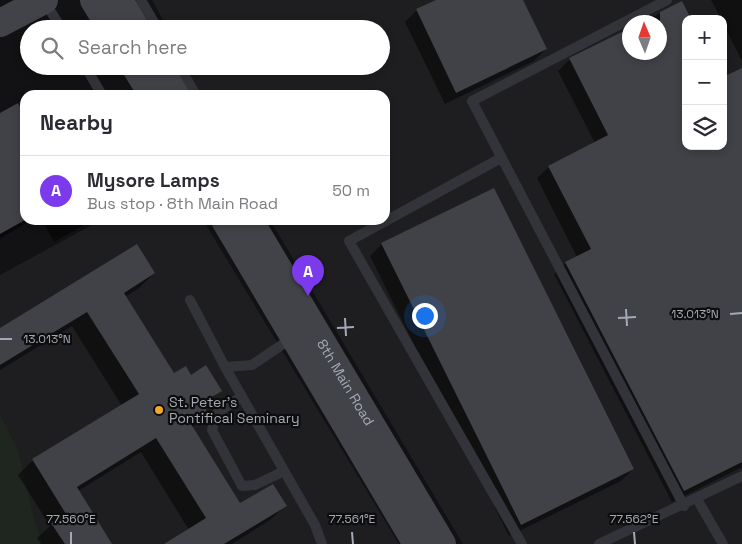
<!DOCTYPE html>
<html lang="en">
<head>
<meta charset="utf-8">
<style>
	body { margin:0; font-family:"Space Grotesk",sans-serif; background:#f7f7f7; color:#2b2b33 }
	.controls { position:absolute; right:15px; top:15px; display:grid; overflow:hidden; border-radius:10px; box-shadow:0 2px 8px #0003 }
	.controls button { width:45px; height:45px; display:grid; place-items:center; padding:0; border:0; border-bottom:1px solid #e1e1e2; background:#fff; color:#2b2b33; font:25px sans-serif }
	.compass { position:absolute; left:622px; top:15px; width:45px; height:45px; border-radius:50%; background:#fff; box-shadow:0 2px 8px #0003; rotate:358deg }
	.you { position:absolute; left:424px; top:315px; width:18px; height:18px; margin:-12px; border:4px solid #fff; border-radius:50%; background:#1a73e8; box-shadow:0 0 0 8px #1a73e833 }
	.badge { display:grid; place-items:center; width:32px; height:32px; border-radius:50%; background:#7c3aed; color:#fff; font-size:16px; font-weight:700 }
	.pin { position:absolute; translate:-50% -41px; filter:drop-shadow(0 1px 2px #0008) }
	.pin::after { content:''; position:absolute; top:26px; width:18px; height:15px; background:inherit; clip-path:polygon(0 0,100% 0,50% 100%) }
	.list { margin:0; padding:0; list-style:none }
	h2 { display:flex; justify-content:space-between; align-items:center; height:65px; margin:0; padding:0 20px; font-size:21px }
	h2 small { font-size:16px; font-weight:400; color:#7c7c81 }
	.list li { display:grid; grid-template-columns:32px 1fr auto; gap:15px; align-items:center; box-sizing:border-box; height:70px; padding:0 20px; border-top:1px solid #e1e1e2 }
	.list b { display:block; font-size:19px; white-space:nowrap }
	.list p { margin:0; font-size:16px; white-space:nowrap; color:#7c7c81 }
	.list em { font-size:16px; font-style:normal; color:#7c7c81 }
	.icon { flex:none; width:28px; height:28px; fill:none; stroke:currentColor; stroke-width:2; stroke-linecap:round; stroke-linejoin:round }
	.map { position:relative; flex:none; width:742px; height:544px; overflow:hidden }
	.search { position:absolute; background:#fff; box-shadow:0 2px 8px #0003; left:20px; top:20px; width:370px; height:55px; display:flex; align-items:center; gap:12px; box-sizing:border-box; padding:0 18px; border-radius:28px; color:#7c7c81; font-size:19px }
	.panel { position:absolute; background:#fff; box-shadow:0 2px 8px #0003; left:20px; top:90px; width:370px; height:135px; border-radius:15px }
	.map>svg:first-child { display:block }
	.built { fill:#1e1e21; fill-rule:evenodd }
	.green { fill:#1e261f }
	.shadow { fill:#0007 }
	.building { fill:#414247 }
	.lines { fill:none; stroke-linecap:round; stroke-linejoin:round }
	.lane { stroke:#333439; stroke-width:10 }
	.secondary { stroke:#414349; stroke-width:28 }
	.ticks { fill:none; stroke:#a3a9b4; stroke-width:2 }
	.poi-dot { fill:#f5a729; stroke:#0d0d0e; stroke-width:2 }
	.labels { text-anchor:middle; stroke-width:4.5; stroke-linejoin:round; paint-order:stroke }
	.street-label { font-size:14px; fill:#a3a9b4; stroke:#0d0d0e }
	.poi-label { font-size:14px; fill:#a3a9b4; stroke:#0d0d0e; text-anchor:start }
	.ticks-label { font-size:12px; text-anchor:middle; fill:#a3a9b4; stroke:#0d0d0e; stroke-width:4.5; stroke-linejoin:round; paint-order:stroke }
</style>
</head>
<body>
<div class="map">
<svg width="742" height="544" viewBox="0 0 742 544">
	<rect width="100%" height="100%" fill="#121214"/>
	<path class="built" d="M 152,0 L 742,0 L 742,544 L 463,544 L 270,220 L 385,220 L 385,95 L 198,95 L 188,77 L 193,75 L 189,66 L 381,66 L 381,29 L 168,29 ZM 686,19 L 723,19 L 723,146 L 686,146 ZM 630,22 L 660,22 L 660,52 L 630,52 Z
		M 101,220 L 203,220 L 399,544 L 0,544 L 0,275 Z"/>
	<path class="green" d="M 0,415 L 18,450 L 35,523 L 43,544 L 0,544 Z"/>
	<path class="shadow" d="M 439,0 L 522,0 L 546,49 L 534,61 L 445,104 L 405,22 L 417,10 Z
		M 711,0 L 742,0 L 742,61 L 723,24 L 723,19 L 721,19 Z
		M 681,3 L 686,19 L 686,146 L 723,146 L 742,69 L 742,467 L 672,502 L 554,274 L 566,263 L 577,257 L 537,178 L 549,167 L 595,143 L 558,71 L 570,59 L 630,52 L 660,52 L 660,22 L 643,22 Z
		M 0,115 L 25,118 L 25,220 L 31,220 L 0,239 Z
		M 42,220 L 93,220 L 54,242 Z
		M 382,244 L 633,469 L 621,481 L 509,536 L 370,256 Z
		M 154,273 L 139,288 L 125,297 L 173,375 L 191,376 L 220,391 L 203,407 L 206,413 L 192,428 L 240,505 L 285,506 L 270,520 L 232,544 L 166,544 L 189,530 L 141,452 L 78,491 L 111,544 L 41,544 L 37,538 L 50,526 L 18,475 L 33,460 L 122,406 L 72,326 L 0,370 L 0,330 Z"/>
	<path class="building" d="M 436,0 L 523,0 L 547,49 L 456,93 L 416,9 Z
		M 682,1 L 691,19 L 686,19 L 686,146 L 723,146 L 723,77 L 742,68 L 742,462 L 684,491 L 565,262 L 591,249 L 548,166 L 608,135 L 569,58 L 630,28 L 630,52 L 660,52 L 660,12 Z
		M 18,103 L 25,116 L 25,220 L 0,234 L 0,113 Z
		M 494,188 L 634,469 L 521,525 L 381,243 Z
		M 137,244 L 155,273 L 124,293 L 174,373 L 186,366 L 191,375 L 206,365 L 222,391 L 202,403 L 208,413 L 191,424 L 240,503 L 273,484 L 287,506 L 224,544 L 164,544 L 206,518 L 156,438 L 77,487 L 112,544 L 65,544 L 51,523 L 66,514 L 32,459 L 139,394 L 87,312 L 0,365 L 0,328 Z"/>
	<g class="lines">
		<path class="lane" d="M 141,0 L 158,29
			M 667,0 L 472,101 L 684,506
			M 44,1 L 62,29
			M 85,66 L 102,95
			M 179,66 L 196,95
			M 501,158 L 349,241 L 522,544
			M 190,300 L 225,367 L 315,525 L 322,544
			M 225,367 L 252,365 L 292,338
			M 242,396 L 216,414 L 212,430 L 242,486 L 255,485 L 284,471
			M 697,499 L 723,544
			M 599,544 L 742,476"/>
		<g class="secondary">
			<path d="M 94,0 L 112,29"/>
			<path d="M 119,0 L 136,29"/>
			<path d="M 0,23 L 44,0"/>
			<path d="M 135,66 L 153,95"/>
			<path d="M 158,66 L 175,95"/>
			<path d="M 225,220 L 417,544"/>
			<path id="s1" d="M 249,220 L 442,544"/>
		</g>
	</g>
	<path class="ticks" d="M 626,309 L 627,326M 730,314 L 742,313M 345,318 L 346,336M 618,318 L 636,317M 337,328 L 354,327M 0,339 L 12,339M 71,532 L 71,544M 352,532 L 353,544M 634,532 L 635,544"/>
	<circle class="poi-dot" cx="159" cy="410" r="5"/>
	<g class="labels">
		<g class="street-label">
			<text dy="5" stroke="none"><textPath href="#s1" startOffset="189">8th Main Road</textPath></text>
		</g>
		<g class="poi-label">
			<text x="169" y="407">St. Peter's<tspan x="169" dy="16">Pontifical Seminary</tspan></text>
		</g>
	</g>
	<g class="ticks-label">
		<text x="695" y="318">13.013°N</text>
		<text x="47" y="343">13.013°N</text>
		<text x="71" y="523">77.560°E</text>
		<text x="352" y="523">77.561°E</text>
		<text x="634" y="523">77.562°E</text>
	</g>
</svg>
<div class="controls">
<button>+</button>
<button>−</button>
<button><svg class="icon" aria-label="layers" viewBox="0 0 24 24"><path d="M12 4l9 5-9 5-9-5zM3 14l9 5 9-5"/></svg></button>
</div>
<svg class="compass" viewBox="-18 -18 36 36"><path d="M0-13l5 13h-10z" fill="#e53935"/><path d="M0 13l5-13h-10z" fill="#7c7c81"/></svg>
<div class="you"></div>
<div class="pin badge" style="left:308px;top:296px">A</div>
<div class="search"><svg class="icon" aria-label="search" viewBox="0 0 24 24"><circle cx="10" cy="10" r="6"/><path d="M15 15l6 6"/></svg>Search here</div>
<section class="panel">
<h2>Nearby<small></small></h2>
<ul class="list">
<li><span class="badge">A</span><div><b>Mysore Lamps</b><p>Bus stop · 8th Main Road</p></div><em>50 m</em></li>
</ul>
</section>
</div>
</body>
</html>
